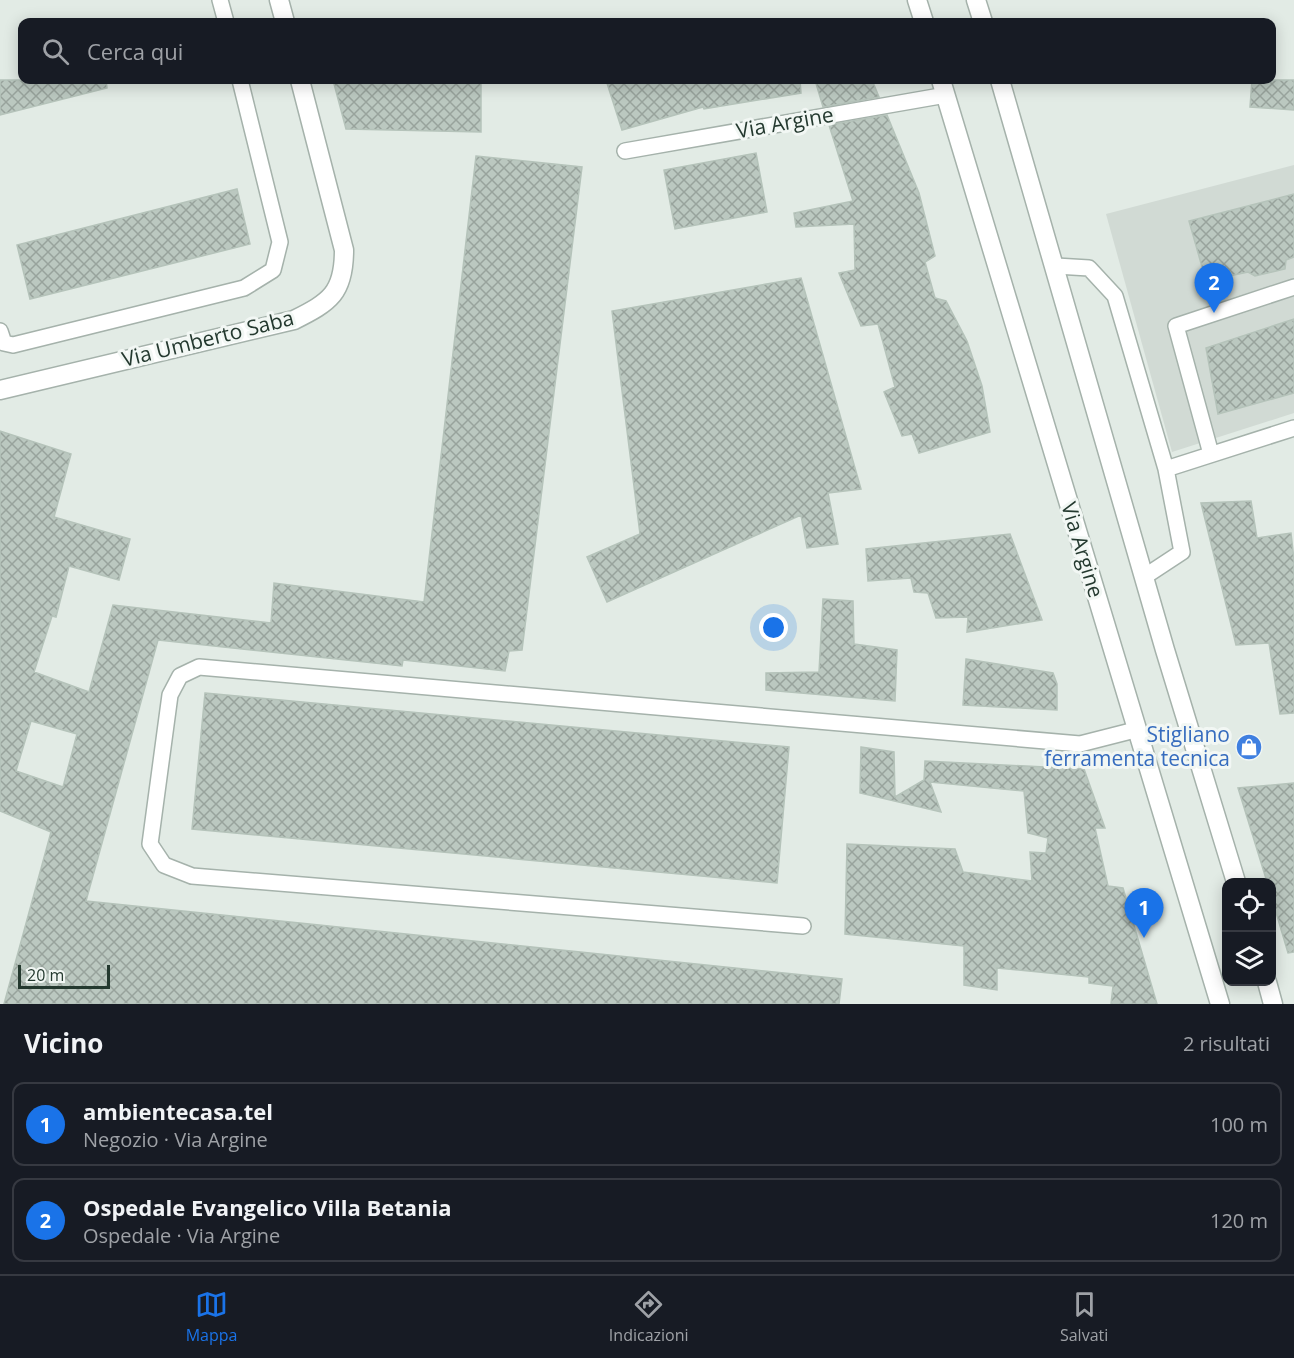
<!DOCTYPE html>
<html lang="it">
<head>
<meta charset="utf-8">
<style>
	body { margin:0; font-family:"Open Sans",sans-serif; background:#20242c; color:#f1f3f6 }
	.controls { position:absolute; right:18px; bottom:18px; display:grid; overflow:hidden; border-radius:12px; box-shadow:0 3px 15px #0003 }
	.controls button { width:54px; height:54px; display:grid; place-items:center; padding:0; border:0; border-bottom:2px solid #363941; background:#171b24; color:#f1f3f6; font:30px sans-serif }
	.scale { position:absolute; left:18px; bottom:15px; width:92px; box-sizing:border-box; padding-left:6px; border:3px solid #24392f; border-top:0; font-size:16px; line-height:21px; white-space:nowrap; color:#24392f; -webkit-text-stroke:4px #f2f7f4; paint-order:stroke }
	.you { position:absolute; left:774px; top:628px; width:21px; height:21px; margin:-15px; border:4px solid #fff; border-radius:50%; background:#1a73e8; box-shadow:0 0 0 9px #1a73e833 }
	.badge { display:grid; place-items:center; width:39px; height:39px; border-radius:50%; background:#1a73e8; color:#fff; font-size:20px; font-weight:700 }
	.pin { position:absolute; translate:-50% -50px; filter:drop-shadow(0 2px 3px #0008) }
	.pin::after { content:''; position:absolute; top:32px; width:21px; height:18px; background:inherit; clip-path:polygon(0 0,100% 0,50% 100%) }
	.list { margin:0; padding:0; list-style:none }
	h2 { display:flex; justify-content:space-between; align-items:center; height:78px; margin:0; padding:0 24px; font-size:26px }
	h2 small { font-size:20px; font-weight:400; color:#9ea1a6 }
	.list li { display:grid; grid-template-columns:39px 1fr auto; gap:18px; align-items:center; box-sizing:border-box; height:84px; margin:0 12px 12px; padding:0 12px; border:2px solid #363941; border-radius:12px }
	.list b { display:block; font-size:22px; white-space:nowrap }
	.list p { margin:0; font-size:20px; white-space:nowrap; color:#9ea1a6 }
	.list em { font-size:20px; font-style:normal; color:#9ea1a6 }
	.icon { flex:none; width:33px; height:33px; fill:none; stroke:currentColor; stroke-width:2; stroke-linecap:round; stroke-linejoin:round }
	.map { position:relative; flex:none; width:1294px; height:1004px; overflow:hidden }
	.search { position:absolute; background:#171b24; box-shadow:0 3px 15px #0003; left:18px; right:18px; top:18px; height:66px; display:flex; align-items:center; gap:15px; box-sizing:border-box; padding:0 21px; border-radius:12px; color:#9ea1a6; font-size:22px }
	.sheet { height:270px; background:#171b24 }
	nav { display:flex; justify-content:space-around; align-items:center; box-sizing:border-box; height:84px; border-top:2px solid #363941; background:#171b24; font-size:16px; color:#9ea1a6 }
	nav a { display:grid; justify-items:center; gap:3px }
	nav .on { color:#1a73e8 }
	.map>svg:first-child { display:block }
	.built { fill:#d1dad4 }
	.building { fill:url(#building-cross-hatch); stroke:#b5c3ba; stroke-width:1.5; fill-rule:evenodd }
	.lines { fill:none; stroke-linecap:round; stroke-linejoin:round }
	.service-casing { stroke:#a5b2ab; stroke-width:18 }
	.minor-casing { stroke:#a5b2ab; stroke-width:21 }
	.tertiary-casing { stroke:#a5b2ab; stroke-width:21 }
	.service { stroke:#fff; stroke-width:15 }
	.minor { stroke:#fff; stroke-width:18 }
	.tertiary { stroke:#fff; stroke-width:18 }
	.labels { text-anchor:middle; stroke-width:6; stroke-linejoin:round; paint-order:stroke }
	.street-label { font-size:21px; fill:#24392f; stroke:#f2f7f4 }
	.shop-label { font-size:21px; fill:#366cbe; stroke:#f2f7f4; text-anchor:end }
</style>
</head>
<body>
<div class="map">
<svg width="1294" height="1004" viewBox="0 0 1294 1004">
	<defs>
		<pattern id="building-cross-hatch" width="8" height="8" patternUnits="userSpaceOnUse" patternTransform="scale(1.5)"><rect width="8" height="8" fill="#bbc8c0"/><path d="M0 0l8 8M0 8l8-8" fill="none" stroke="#98a39c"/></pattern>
	</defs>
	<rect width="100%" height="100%" fill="#e2ebe5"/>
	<path class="built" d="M 1294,165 L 1294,413 L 1172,452 L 1106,214 Z"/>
	<path class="building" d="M 0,80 L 106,80 L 107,88 L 0,115 Z
		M 333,80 L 481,80 L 481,132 L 346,129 Z
		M 606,80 L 800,80 L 801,93 L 704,109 L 703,107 L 622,130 Z
		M 815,80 L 872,80 L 879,97 L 823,107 Z
		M 1252,80 L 1294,80 L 1294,110 L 1250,107 Z
		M 887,115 L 919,193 L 935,256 L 925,262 L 935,298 L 946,301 L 967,341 L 982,386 L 990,432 L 919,453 L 912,434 L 902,436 L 884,392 L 895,387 L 878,324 L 861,326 L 839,273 L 855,270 L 854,224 L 796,227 L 794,213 L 853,201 L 829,125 Z
		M 756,153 L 767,212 L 675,229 L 664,170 Z
		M 476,156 L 582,167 L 522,650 L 509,651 L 505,671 L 403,660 L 402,666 L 158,640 L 86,901 L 842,979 L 839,1004 L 4,1004 L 51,832 L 0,811 L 0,431 L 71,454 L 54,517 L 130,539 L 119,580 L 69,566 L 56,617 L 52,616 L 34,672 L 89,692 L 113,605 L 271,623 L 274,583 L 424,602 ZM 31,721 L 77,734 L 63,787 L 16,771 Z
		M 237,189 L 250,244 L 30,299 L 17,245 Z
		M 1294,194 L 1294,257 L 1286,260 L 1285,269 L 1255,276 L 1248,272 L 1206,281 L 1189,221 Z
		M 801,278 L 861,489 L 828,493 L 838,544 L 807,548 L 801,515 L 607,602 L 587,557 L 640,534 L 612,311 Z
		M 1294,319 L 1294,393 L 1218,414 L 1206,348 Z
		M 1251,501 L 1257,538 L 1291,533 L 1294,560 L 1294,713 L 1280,714 L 1269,643 L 1236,645 L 1201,503 Z
		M 1010,534 L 1042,620 L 967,632 L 968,617 L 936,618 L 928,593 L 914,592 L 911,578 L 868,581 L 866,549 Z
		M 823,599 L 853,601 L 854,644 L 897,650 L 895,701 L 766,690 L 766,673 L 819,672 Z
		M 966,659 L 1053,673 L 1057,684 L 1057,710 L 963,705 Z
		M 205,693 L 789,747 L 777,883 L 192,829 Z
		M 861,747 L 894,752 L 895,797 L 924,780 L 925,761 L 1084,769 L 1105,828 L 1095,828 L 1108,886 L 1123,888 L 1157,1004 L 1111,1004 L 1113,986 L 1089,983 L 1089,977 L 997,968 L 997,990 L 964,985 L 964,946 L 845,934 L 847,844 L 955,849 L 963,872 L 1032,881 L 1030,852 L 1046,853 L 1048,838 L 1028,833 L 1024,791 L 930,782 L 941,812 L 860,793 Z
		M 1294,783 L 1294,952 L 1288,953 L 1272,899 L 1272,882 L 1267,882 L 1238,788 Z"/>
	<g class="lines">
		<defs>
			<path id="service" d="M 220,0 L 226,22
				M 625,151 L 946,95
				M 1056,266 L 1089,268 L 1115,296 L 1166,469 L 1182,552 L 1144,577
				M 0,331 L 4,343 L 13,345 L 244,288 L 273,270 L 280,242 L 240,80
				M 1211,454 L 1176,326 L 1294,287
				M 1166,469 L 1294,428
				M 803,926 L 192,876 L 164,865 L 150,844 L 170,695 L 180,676 L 199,667 L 1080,744 L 1135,730"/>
			<path id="minor" d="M 279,0 L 285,22
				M 0,390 L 294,320 C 330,302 344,293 344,250 L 300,80"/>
			<path id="tertiary" d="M 917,0 L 924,22
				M 976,0 L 983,22
				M 941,80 L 1220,1004
				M 1000,80 L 1165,650 L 1236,882
				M 1267,982 L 1273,1004"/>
		</defs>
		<use href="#service" class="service-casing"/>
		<use href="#minor" class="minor-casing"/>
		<use href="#tertiary" class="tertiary-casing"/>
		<use href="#service" class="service"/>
		<use href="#minor" class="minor"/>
		<use href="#tertiary" class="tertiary"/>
	</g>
	<defs>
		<symbol id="shop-disc" viewBox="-11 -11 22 22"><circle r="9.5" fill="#3f7fe0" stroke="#f2f7f4"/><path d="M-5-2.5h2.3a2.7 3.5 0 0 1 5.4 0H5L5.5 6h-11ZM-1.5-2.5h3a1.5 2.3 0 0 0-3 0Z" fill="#fff"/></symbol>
	</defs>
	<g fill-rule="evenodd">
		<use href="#shop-disc" x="1234" y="732" width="30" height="30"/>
	</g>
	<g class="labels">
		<g class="street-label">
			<text transform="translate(785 123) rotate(-10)" y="7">Via Argine</text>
			<text transform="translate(208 339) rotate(-14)" y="7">Via Umberto Saba</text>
			<text transform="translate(1082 550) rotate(73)" y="7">Via Argine</text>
		</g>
		<g class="shop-label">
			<text x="1230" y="742">Stigliano<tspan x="1230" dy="24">ferramenta tecnica</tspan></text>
		</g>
	</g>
</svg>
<div class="controls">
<button><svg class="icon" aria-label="locate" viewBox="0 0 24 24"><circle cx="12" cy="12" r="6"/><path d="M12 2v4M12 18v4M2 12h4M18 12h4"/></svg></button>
<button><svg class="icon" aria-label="layers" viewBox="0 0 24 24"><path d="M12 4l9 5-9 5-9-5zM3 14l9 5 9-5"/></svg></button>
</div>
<div class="scale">20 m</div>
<div class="you"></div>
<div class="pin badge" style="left:1144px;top:938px">1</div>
<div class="pin badge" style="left:1214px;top:313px">2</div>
<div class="search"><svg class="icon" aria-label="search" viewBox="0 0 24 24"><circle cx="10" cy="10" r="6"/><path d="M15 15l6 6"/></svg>Cerca qui</div>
</div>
<section class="sheet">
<h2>Vicino<small>2 risultati</small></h2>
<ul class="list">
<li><span class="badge">1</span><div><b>ambientecasa.tel</b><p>Negozio · Via Argine</p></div><em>100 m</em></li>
<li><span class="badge">2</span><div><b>Ospedale Evangelico Villa Betania</b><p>Ospedale · Via Argine</p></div><em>120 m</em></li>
</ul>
</section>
<nav>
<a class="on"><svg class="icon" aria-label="map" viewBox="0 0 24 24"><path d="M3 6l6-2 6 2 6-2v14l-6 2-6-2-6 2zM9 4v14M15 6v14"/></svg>Mappa</a>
<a><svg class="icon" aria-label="directions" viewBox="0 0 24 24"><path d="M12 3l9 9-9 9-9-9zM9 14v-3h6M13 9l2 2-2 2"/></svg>Indicazioni</a>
<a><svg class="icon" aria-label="saved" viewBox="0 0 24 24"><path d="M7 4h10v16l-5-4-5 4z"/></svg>Salvati</a>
</nav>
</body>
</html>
